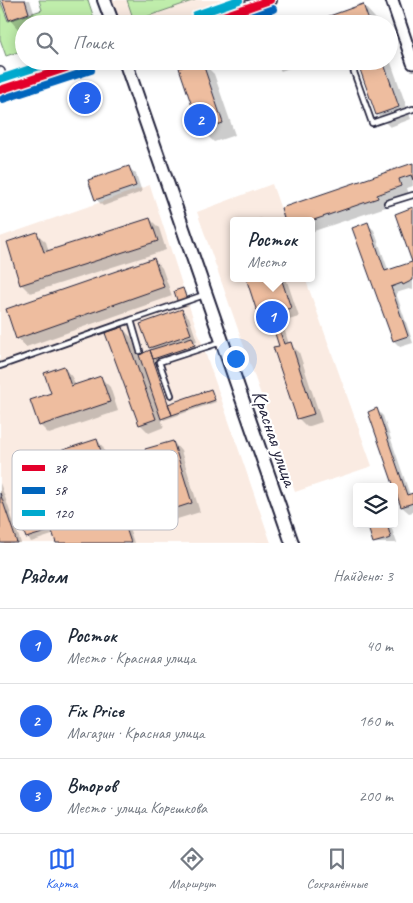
<!DOCTYPE html>
<html lang="ru">
<head>
<meta charset="utf-8">
<style>
	body { margin:0; font-family:Caveat,sans-serif; background:#f2f2f3; color:#1f2937 }
	.controls { position:absolute; right:15px; bottom:15px; display:grid; overflow:hidden; border-radius:5px; box-shadow:0 2px 12px #0003 }
	.controls button { width:45px; height:45px; display:grid; place-items:center; padding:0; border:0; border-bottom:1px solid #e0e1e3; background:#fff; color:#1f2937; font:25px sans-serif }
	.you { position:absolute; left:235px; top:358px; width:18px; height:18px; margin:-12px; border:4px solid #fff; border-radius:50%; background:#1a73e8; box-shadow:0 0 0 8px #1a73e833 }
	.badge { display:grid; place-items:center; width:32px; height:32px; border-radius:50%; background:#2563eb; color:#fff; font-size:16px; font-weight:700 }
	.pin { position:absolute; translate:-50% -50%; border:2px solid #fff; box-shadow:0 1px 5px #0006 }
	.popup { position:absolute; left:230px; top:217px; width:85px; height:65px; box-sizing:border-box; display:grid; place-content:center; border-radius:5px; background:#fff; filter:drop-shadow(0 1px 4px #0005); font-size:16px; white-space:nowrap; color:#747a83 }
	.popup b { font-size:19px; color:#1f2937 }
	.popup::after { content:''; position:absolute; left:50%; top:100%; margin-left:-10px; border:10px solid transparent; border-top-color:#fff }
	.list { margin:0; padding:0; list-style:none }
	h2 { display:flex; justify-content:space-between; align-items:center; height:65px; margin:0; padding:0 20px; font-size:21px }
	h2 small { font-size:16px; font-weight:400; color:#747a83 }
	.list li { display:grid; grid-template-columns:32px 1fr auto; gap:15px; align-items:center; box-sizing:border-box; height:75px; padding:0 20px; border-top:1px solid #e0e1e3 }
	.list b { display:block; font-size:19px; white-space:nowrap }
	.list p { margin:0; font-size:16px; white-space:nowrap; color:#747a83 }
	.list em { font-size:16px; font-style:normal; color:#747a83 }
	.icon { flex:none; width:28px; height:28px; fill:none; stroke:currentColor; stroke-width:2; stroke-linecap:round; stroke-linejoin:round }
	.map { position:relative; flex:none; width:413px; height:543px; overflow:hidden }
	.search { position:absolute; background:#fff; box-shadow:0 2px 12px #0003; left:15px; right:15px; top:15px; height:55px; display:flex; align-items:center; gap:12px; box-sizing:border-box; padding:0 18px; border-radius:28px; color:#747a83; font-size:19px }
	.sheet { height:290px; background:#fff }
	nav { display:flex; justify-content:space-around; align-items:center; box-sizing:border-box; height:70px; border-top:1px solid #e0e1e3; background:#fff; font-size:14px; color:#747a83 }
	nav a { display:grid; justify-items:center; gap:2px }
	nav .on { color:#2563eb }
	.map>svg:first-child { display:block }
	.built { fill:#faebe2 }
	.green { fill:#bfedab; stroke:#708873 }
	.shadow { fill:#0003 }
	.building { fill:#eebd9f; stroke:#22223b }
	.lines { fill:none; stroke-linecap:round; stroke-linejoin:round }
	.service-casing { stroke:#22223b; stroke-width:8 }
	.minor-casing { stroke:#22223b; stroke-width:12 }
	.tertiary-casing { stroke:#22223b; stroke-width:15 }
	.secondary-casing { stroke:#22223b; stroke-width:16 }
	.service { stroke:#fff; stroke-width:4.5 }
	.minor { stroke:#fff; stroke-width:9 }
	.tertiary { stroke:#fff; stroke-width:11 }
	.secondary { stroke:#fff; stroke-width:12 }
	.bus-1-casing { stroke:#fff; stroke-width:11 }
	.bus-2-casing { stroke:#fff; stroke-width:11 }
	.bus-3-casing { stroke:#fff; stroke-width:11 }
	.bus-1 { stroke:#e4002b; stroke-width:8 }
	.bus-2 { stroke:#0065bd; stroke-width:8 }
	.bus-3 { stroke:#00a9ce; stroke-width:8 }
	.labels { text-anchor:middle; stroke-width:4.5; stroke-linejoin:round; paint-order:stroke }
	.street-label { font-size:20px; fill:#22223b; stroke:#fff }
	.key { fill:#fff; stroke:#bdbdc4; stroke-width:1 }
	.key-label { font-size:14px; fill:#22223b }
</style>
</head>
<body>
<div class="map">
<svg width="413" height="543" viewBox="0 0 413 543">
	<rect width="100%" height="100%" fill="#fff"/>
	<filter id="ink" filterUnits="userSpaceOnUse"><feTurbulence type="fractalNoise" baseFrequency=".02" numOctaves="2"/><feDisplacementMap in="SourceGraphic" scale="10" xChannelSelector="R" yChannelSelector="G"/><feConvolveMatrix kernelMatrix="1 2 1 2 8 2 1 2 1" color-interpolation-filters="sRGB"/></filter>
	<g filter="url(#ink)">
		<path class="built" d="M 104,0 L 270,0 L 199,24 L 113,24 Z
			M 272,184 L 285,221 L 233,221 L 233,278 L 305,278 L 372,466 L 295,492 L 197,212 Z
			M 150,185 L 187,300 L 271,543 L 0,543 L 0,237 Z"/>
		<path class="green" d="M 0,0 L 8,21 L 42,10 L 39,0 L 88,0 L 96,24 L 24,24 L 24,50 L 6,56 L 0,39 Z
			M 127,0 L 195,0 L 134,21 Z"/>
		<path class="shadow" d="M 3,0 L 30,0 L 37,22 L 24,24 L 24,27 L 18,29 L 10,20 Z
			M 363,5 L 375,18 L 377,24 L 311,24 Z
			M 389,57 L 411,119 L 390,127 L 377,114 L 359,61 L 389,61 Z
			M 272,61 L 308,61 L 281,71 Z
			M 202,62 L 214,74 L 235,135 L 214,142 L 201,130 L 196,112 Z
			M 413,165 L 413,186 L 407,188 L 409,195 L 384,203 L 386,207 L 311,232 L 311,221 Z
			M 129,168 L 136,174 L 142,192 L 103,206 L 96,199 Z
			M 261,218 L 263,221 L 252,221 Z
			M 150,219 L 159,228 L 166,250 L 30,293 L 21,284 L 37,234 L 46,242 L 49,252 Z
			M 367,224 L 374,230 L 389,272 L 413,263 L 413,290 L 409,289 L 396,293 L 413,343 L 400,347 L 394,341 Z
			M 154,259 L 162,268 L 172,296 L 26,347 L 18,338 Z
			M 248,278 L 286,278 L 299,317 L 282,322 L 289,344 L 299,352 L 322,422 L 307,427 L 298,418 L 274,325 L 269,326 L 261,318 Z
			M 182,289 L 186,293 L 190,305 L 183,307 L 179,303 Z
			M 182,311 L 189,317 L 197,341 L 194,342 L 196,347 L 154,361 L 169,405 L 211,390 L 216,402 L 164,420 L 160,416 L 164,427 L 149,433 L 140,424 L 122,328 L 131,337 L 138,356 L 154,351 L 150,347 Z
			M 64,368 L 72,377 L 76,386 L 101,378 L 110,387 L 118,411 L 49,434 L 40,425 Z
			M 377,410 L 383,416 L 410,495 L 413,494 L 413,512 L 409,513 L 402,507 L 369,412 Z
			M 97,440 L 103,447 L 122,504 L 160,492 L 173,442 L 181,451 L 200,512 L 174,520 L 165,511 L 164,506 L 126,518 L 134,543 L 57,543 L 55,534 L 31,542 L 25,531 L 50,522 Z
			M 0,483 L 21,543 L 0,543 Z
			M 368,524 L 390,524 L 397,543 L 374,543 Z"/>
		<path class="building" d="M 2,0 L 25,0 L 29,13 L 9,20 Z
			M 363,4 L 370,24 L 307,24 Z
			M 199,61 L 202,61 L 223,123 L 200,131 L 191,113 L 194,112 L 179,68 Z
			M 357,61 L 383,61 L 399,107 L 376,115 Z
			M 413,163 L 413,180 L 411,175 L 399,179 L 401,186 L 377,195 L 378,198 L 311,221 L 285,221 L 281,208 Z
			M 129,166 L 136,186 L 95,200 L 88,180 Z
			M 413,207 L 413,280 L 403,285 L 402,283 L 391,287 L 408,336 L 393,341 L 352,228 L 368,222 L 385,271 L 412,262 L 395,214 Z
			M 150,218 L 158,241 L 20,285 L 7,242 L 37,232 L 44,252 Z
			M 154,258 L 164,287 L 16,339 L 6,309 Z
			M 246,278 L 281,278 L 291,308 L 274,313 L 284,344 L 291,342 L 314,414 L 297,419 L 273,347 L 279,346 L 269,315 L 259,318 Z
			M 183,288 L 187,300 L 178,303 L 174,291 Z
			M 182,309 L 191,334 L 149,348 L 140,324 Z
			M 123,327 L 156,419 L 139,425 L 105,333 Z
			M 192,337 L 195,345 L 153,359 L 150,350 Z
			M 150,350 L 172,415 L 161,419 L 139,355 Z
			M 64,366 L 71,386 L 101,376 L 110,402 L 39,426 L 30,400 L 51,393 L 44,373 Z
			M 211,389 L 215,400 L 172,415 L 168,404 Z
			M 377,408 L 407,495 L 413,493 L 413,503 L 401,507 L 368,412 Z
			M 97,439 L 131,543 L 56,543 L 29,461 Z
			M 173,441 L 192,503 L 164,512 L 145,449 Z
			M 158,491 L 161,501 L 121,515 L 118,504 Z
			M 0,493 L 13,531 L 17,543 L 0,543 Z
			M 49,521 L 52,530 L 26,538 L 23,530 Z
			M 367,524 L 387,524 L 391,538 L 373,543 Z"/>
		<g class="lines">
			<defs>
				<path id="service" d="M 350,61 L 372,123 L 413,109
					M 272,64 L 282,61
					M 387,203 L 413,195
					M 140,351 L 131,320 L 204,295
					M 0,366 L 131,320
					M 171,395 L 159,362 L 221,342"/>
				<path id="minor" d="M 0,72 L 5,89"/>
				<path id="tertiary" d="M 392,0 L 413,63"/>
				<path id="secondary" d="M 104,0 L 113,24
					M 199,24 L 270,0
					M 125,61 L 292,543
					M 0,90 L 88,61"/>
			</defs>
			<use href="#service" class="service-casing"/>
			<use href="#minor" class="minor-casing"/>
			<use href="#tertiary" class="tertiary-casing"/>
			<use href="#secondary" class="secondary-casing"/>
			<use href="#service" class="service"/>
			<use href="#minor" class="minor"/>
			<use href="#tertiary" class="tertiary"/>
			<use href="#secondary" class="secondary"/>
			<defs>
				<path id="bus-1" d="M 200,24 L 270,0
					M 0,90 L 87,61"/>
				<path id="bus-2" d="M 231,24 L 273,9
					M 3,99 L 91,70"/>
				<path id="bus-3" d="M 196,15 L 239,0
					M 0,79 L 55,61"/>
			</defs>
			<use href="#bus-1" class="bus-1-casing"/>
			<use href="#bus-2" class="bus-2-casing"/>
			<use href="#bus-3" class="bus-3-casing"/>
			<use href="#bus-1" class="bus-1"/>
			<use href="#bus-2" class="bus-2"/>
			<use href="#bus-3" class="bus-3"/>
		</g>
	</g>
	<g class="labels">
		<g class="street-label">
			<text transform="translate(275 438) rotate(71)" y="7">Красная улица</text>
		</g>
	</g>
	<rect x="12" y="450" width="166" height="80" rx="8" class="key"/>
	<rect x="22" y="465" width="23" height="6" fill="#e4002b"/>
	<rect x="22" y="487" width="23" height="7" fill="#0065bd"/>
	<rect x="22" y="510" width="23" height="6" fill="#00a9ce"/>
	<g class="key-label">
		<text x="54" y="473">38</text>
		<text x="54" y="495">58</text>
		<text x="54" y="518">120</text>
	</g>
</svg>
<div class="controls">
<button><svg class="icon" aria-label="layers" viewBox="0 0 24 24"><path d="M12 4l9 5-9 5-9-5zM3 14l9 5 9-5"/></svg></button>
</div>
<div class="you"></div>
<div class="pin badge" style="left:272px;top:317px">1</div>
<div class="popup"><b>Росток</b>Место</div>
<div class="pin badge" style="left:200px;top:120px">2</div>
<div class="pin badge" style="left:85px;top:98px">3</div>
<div class="search"><svg class="icon" aria-label="search" viewBox="0 0 24 24"><circle cx="10" cy="10" r="6"/><path d="M15 15l6 6"/></svg>Поиск</div>
</div>
<section class="sheet">
<h2>Рядом<small>Найдено: 3</small></h2>
<ul class="list">
<li><span class="badge">1</span><div><b>Росток</b><p>Место · Красная улица</p></div><em>40 m</em></li>
<li><span class="badge">2</span><div><b>Fix Price</b><p>Магазин · Красная улица</p></div><em>160 m</em></li>
<li><span class="badge">3</span><div><b>Второв</b><p>Место · улица Корешкова</p></div><em>200 m</em></li>
</ul>
</section>
<nav>
<a class="on"><svg class="icon" aria-label="map" viewBox="0 0 24 24"><path d="M3 6l6-2 6 2 6-2v14l-6 2-6-2-6 2zM9 4v14M15 6v14"/></svg>Карта</a>
<a><svg class="icon" aria-label="directions" viewBox="0 0 24 24"><path d="M12 3l9 9-9 9-9-9zM9 14v-3h6M13 9l2 2-2 2"/></svg>Маршрут</a>
<a><svg class="icon" aria-label="saved" viewBox="0 0 24 24"><path d="M7 4h10v16l-5-4-5 4z"/></svg>Сохранённые</a>
</nav>
</body>
</html>
